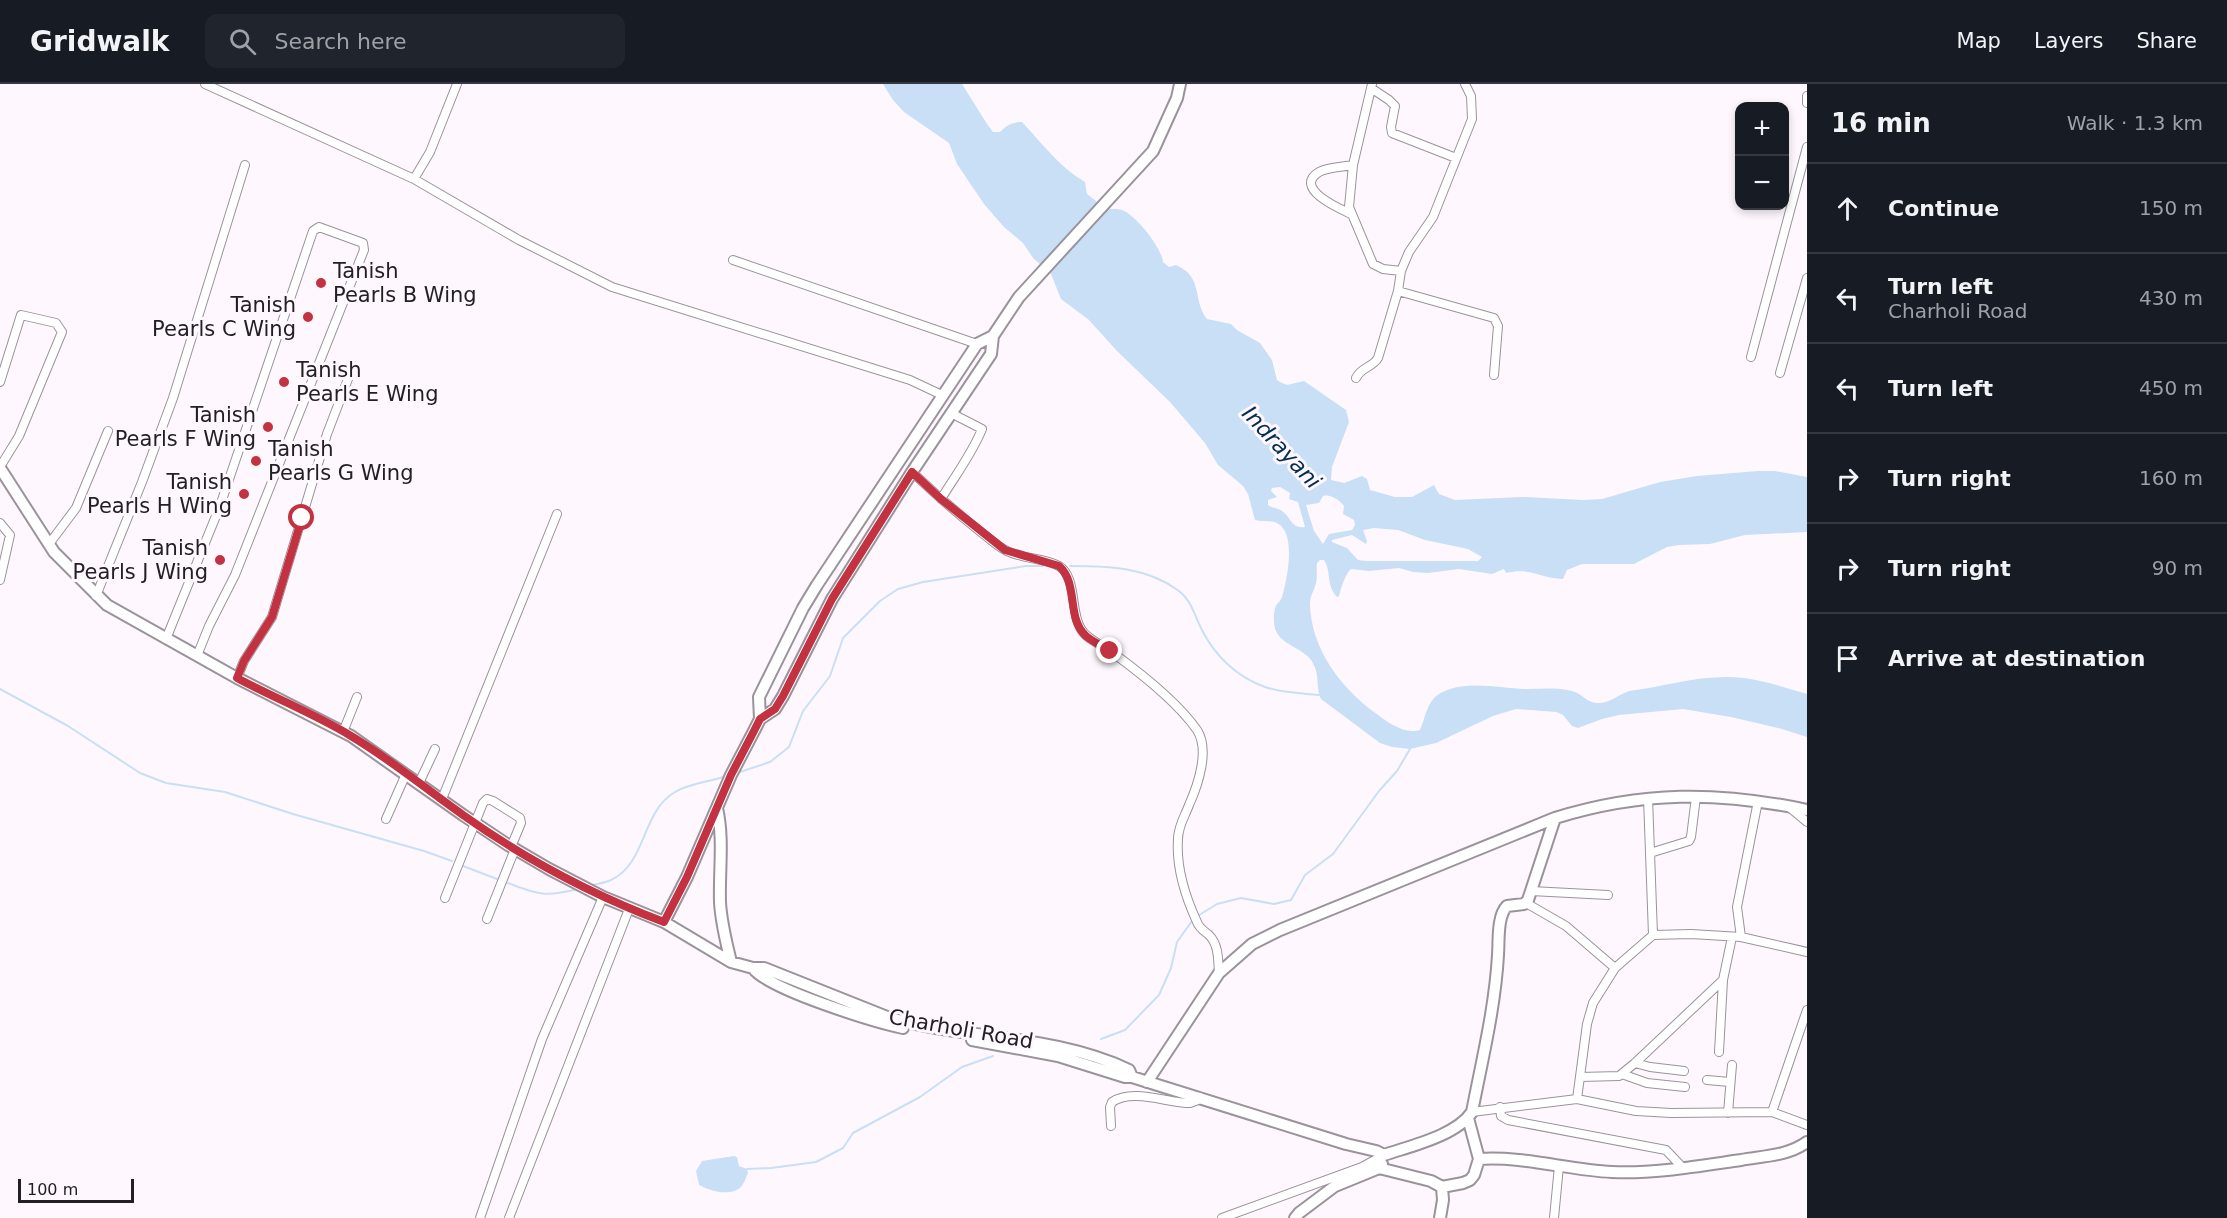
<!DOCTYPE html>
<html lang="en">
<head>
<meta charset="utf-8">
<style>
	body { margin:0; font-family:"DejaVu Sans",sans-serif; background:#20242c; color:#f1f3f6 }
	.controls { position:absolute; right:18px; top:18px; display:grid; overflow:hidden; border-radius:12px; box-shadow:0 3px 9px #0003 }
	.controls button { width:54px; height:54px; display:grid; place-items:center; padding:0; border:0; border-bottom:2px solid #363941; background:#171b24; color:#f1f3f6; font:30px sans-serif }
	.scale { position:absolute; left:18px; bottom:15px; width:116px; box-sizing:border-box; padding-left:6px; border:3px solid #232024; border-top:0; font-size:16px; line-height:21px; white-space:nowrap; color:#232024; -webkit-text-stroke:4px #fef8fe; paint-order:stroke }
	.stop { position:absolute; width:18px; height:18px; margin:-14px; border:4px solid #c23240; border-radius:50%; background:#fff }
	.stop.end { background:#c23240; border-color:#fff; box-shadow:0 2px 6px #0008 }
	.list { margin:0; padding:0; list-style:none }
	h2 { display:flex; justify-content:space-between; align-items:center; height:78px; margin:0; padding:0 24px; font-size:26px }
	h2 small { font-size:20px; font-weight:400; color:#9ea1a6 }
	.list li { display:grid; grid-template-columns:39px 1fr auto; gap:18px; align-items:center; box-sizing:border-box; height:90px; padding:0 24px; border-top:2px solid #363941 }
	.list b { display:block; font-size:22px; white-space:nowrap }
	.list p { margin:0; font-size:20px; white-space:nowrap; color:#9ea1a6 }
	.list em { font-size:20px; font-style:normal; color:#9ea1a6 }
	.icon { flex:none; width:33px; height:33px; fill:none; stroke:currentColor; stroke-width:2; stroke-linecap:round; stroke-linejoin:round }
	.map { position:relative; flex:none; width:1807px; height:1134px; overflow:hidden }
	header { display:flex; align-items:center; gap:36px; box-sizing:border-box; height:84px; padding:0 30px; background:#171b24; border-bottom:2px solid #363941 }
	header strong { font-size:28px }
	nav { display:flex; gap:33px; margin-inline-start:auto; font-size:21px }
	.search { width:420px; height:54px; background:#20242c; display:flex; align-items:center; gap:15px; box-sizing:border-box; padding:0 21px; border-radius:12px; color:#9ea1a6; font-size:22px }
	main { display:flex }
	aside { flex:1; background:#171b24 }
	.map>svg:first-child { display:block }
	.water { fill:#c8dff6; fill-rule:evenodd }
	.lines { fill:none; stroke-linecap:round; stroke-linejoin:round }
	.stream { stroke:#c8dff6; stroke-width:2 }
	.street-casing { stroke:#9b939c; stroke-width:10 }
	.secondary-casing { stroke:#9b939c; stroke-width:14 }
	.street { stroke:#fff; stroke-width:8 }
	.secondary { stroke:#fff; stroke-width:10 }
	.route { stroke:#c23240; stroke-width:8 }
	.poi-dot { fill:#c23240; stroke:#fef8fe; stroke-width:2 }
	.labels { text-anchor:middle; stroke-width:6; stroke-linejoin:round; paint-order:stroke }
	.poi-label { font-size:21px; fill:#232024; stroke:#fef8fe; text-anchor:end }
	.street-label { font-size:21px; fill:#232024; stroke:#fef8fe }
	.water-label { font-size:22px; font-style:italic; fill:#032e52; stroke:#fef8fe }
</style>
</head>
<body>
<header>
<strong>Gridwalk</strong>
<div class="search"><svg class="icon" aria-label="search" viewBox="0 0 24 24"><circle cx="10" cy="10" r="6"/><path d="M15 15l6 6"/></svg>Search here</div>
<nav><a>Map</a><a>Layers</a><a>Share</a></nav>
</header>
<main>
<div class="map">
<svg width="1807" height="1134" viewBox="0 0 1807 1134">
	<rect width="100%" height="100%" fill="#fef8fe"/>
	<path class="water" d="M 883,0 L 962,0 L 987,40 L 993,48 L 1000,48 C 1007,41 1012,38 1022,38 C 1042,59 1059,83 1085,98 L 1087,110 C 1093,114 1100,121 1107,124 C 1112,126 1117,124 1122,126 C 1135,130 1162,164 1163,178 L 1169,183 L 1176,181 C 1204,193 1192,216 1207,235 L 1231,240 L 1237,246 L 1260,259 L 1272,276 L 1277,296 L 1280,298 L 1287,301 L 1304,297 L 1346,326 L 1349,338 L 1332,383 L 1331,396 L 1344,399 L 1362,392 L 1367,395 L 1370,406 L 1395,413 L 1412,413 L 1434,401 L 1439,410 L 1455,416 L 1522,413 L 1583,416 L 1602,415 L 1660,398 L 1697,392 L 1758,387 L 1775,387 L 1807,393 L 1807,448 L 1745,451 L 1710,460 L 1679,461 L 1667,463 L 1634,480 L 1582,480 L 1567,486 L 1563,495 C 1540,494 1530,483 1506,489 L 1504,485 L 1492,490 L 1459,485 L 1428,489 L 1413,488 L 1399,484 L 1369,487 L 1351,485 C 1345,490 1341,504 1339,512 L 1337,513 C 1325,499 1332,488 1324,476 L 1320,476 L 1317,479 C 1316,486 1318,496 1315,502 C 1313,509 1310,512 1310,520 C 1311,564 1340,603 1374,628 C 1386,637 1404,651 1420,646 C 1425,635 1427,617 1439,610 C 1463,595 1499,604 1525,605 C 1541,605 1557,603 1572,607 C 1583,610 1587,620 1600,619 C 1609,619 1620,610 1629,607 C 1667,602 1706,589 1744,594 C 1766,597 1786,604 1807,610 L 1807,653 L 1782,645 L 1731,633 L 1683,625 L 1619,631 L 1602,635 L 1578,644 L 1572,642 L 1563,631 L 1556,628 L 1516,625 L 1493,632 L 1436,659 L 1410,665 L 1392,663 L 1380,659 L 1321,615 C 1315,602 1321,591 1311,576 C 1302,564 1281,560 1276,547 C 1273,541 1273,526 1277,520 C 1279,518 1281,516 1282,513 C 1287,496 1297,449 1277,439 C 1271,436 1262,438 1255,436 L 1248,410 L 1243,402 L 1218,381 L 1205,359 L 1170,318 L 1117,267 L 1089,236 L 1061,215 L 1051,190 L 1033,174 L 1023,159 L 1004,143 L 984,120 L 957,80 L 949,59 L 904,28 L 893,16 ZM 1280,403 L 1290,409 L 1289,415 L 1298,418 L 1305,443 C 1291,445 1291,433 1282,427 C 1278,424 1272,424 1268,421 L 1268,416 L 1277,413 L 1271,407 L 1272,404 ZM 1323,412 C 1331,410 1339,416 1344,422 L 1343,430 L 1354,436 L 1355,441 L 1352,446 L 1329,450 L 1323,460 L 1314,447 L 1306,421 L 1319,419 ZM 1374,444 L 1398,446 L 1425,456 L 1468,465 L 1482,473 L 1478,477 L 1366,477 L 1358,476 L 1347,464 L 1332,458 L 1332,456 L 1352,451 L 1366,460 L 1367,457 L 1363,446 Z
		M 734,1072 L 737,1073 L 739,1082 L 747,1085 L 748,1089 C 746,1093 744,1100 741,1103 C 730,1113 710,1107 699,1101 L 696,1087 L 702,1077 Z"/>
	<g class="lines">
		<path class="stream" d="M 1070,482 C 1109,482 1147,483 1179,507 C 1192,517 1195,533 1202,546 C 1215,572 1237,593 1265,603 C 1281,609 1302,609 1319,611
			M 0,605 L 68,642 L 140,689 L 166,699 L 225,708 L 293,730 L 424,767 L 452,777
			M 740,688 L 770,678 L 789,663 L 803,627 L 830,592 L 843,554 L 880,517 L 898,505 L 923,498 L 1026,482 L 1043,482
			M 463,782 L 497,795
			M 508,799 C 538,811 546,813 578,805
			M 589,802 C 596,800 605,799 611,796 C 647,779 641,728 675,708 C 688,700 708,698 723,693
			M 1196,833 L 1217,820 L 1241,814 L 1274,820 L 1291,816 L 1305,791 L 1333,770 L 1379,707 L 1397,687 L 1410,665
			M 1101,955 L 1125,946 L 1159,911 L 1171,884 L 1177,858 L 1192,837
			M 747,1085 L 771,1084 L 816,1078 L 843,1064 L 853,1049 L 920,1013 L 962,983 L 993,972"/>
		<defs>
			<path id="street" d="M 205,0 L 414,95 L 430,68 L 457,0
				M 1372,0 L 1353,81 L 1349,123 L 1373,180 L 1383,185 L 1401,187
				M 1371,4 L 1389,16 L 1395,22 L 1391,43 L 1392,49 L 1456,74
				M 1807,12 L 1807,19
				M 414,95 L 519,156 L 612,203 L 910,296 L 942,311
				M 1349,129 C 1338,124 1293,104 1319,88 C 1328,83 1343,83 1353,81
				M 733,176 L 977,260
				M 1398,207 L 1494,234 L 1498,242 L 1494,291
				M 1751,273 L 1807,63
				M 1780,289 L 1807,194
				M 1356,294 C 1361,283 1372,284 1378,274 L 1398,207 L 1401,187 L 1409,168 L 1433,133 L 1472,35 L 1471,12 L 1465,0
				M 0,298 L 21,231 L 56,239 L 62,248 L 19,352 L 0,383
				M 912,388 C 934,409 957,429 981,448 C 989,454 997,462 1007,467 C 1023,475 1044,474 1059,482 C 1077,493 1070,528 1081,545 C 1087,556 1103,561 1113,569 C 1139,588 1179,620 1197,646 C 1210,666 1198,701 1189,721 C 1185,732 1178,742 1178,755 C 1176,783 1185,812 1197,838 C 1199,844 1204,847 1209,851 C 1219,861 1218,876 1219,889
				M 941,415 C 955,392 972,370 982,345 L 951,329
				M 0,439 L 10,451 L 0,496
				M 49,460 L 76,424 L 108,347
				M 96,512 L 142,398 L 173,314 L 245,81
				M 166,555 L 220,422 L 313,147 L 319,143 L 363,159 L 364,166 L 235,491 L 209,542 L 197,572
				M 237,594 L 244,577 L 272,533 L 327,350 L 353,282
				M 343,648 L 357,613
				M 419,699 L 435,665
				M 1648,714 L 1653,851
				M 442,715 L 557,430
				M 1789,723 L 1807,738
				M 386,735 L 406,690
				M 1650,769 L 1689,757 L 1691,753 L 1696,713
				M 1531,807 L 1608,811
				M 445,814 L 483,719 L 487,715 L 493,717 L 520,734 L 521,739 L 511,763
				M 1526,819 L 1566,842 L 1615,884
				M 487,835 L 515,765
				M 1741,853 L 1737,823 L 1758,717
				M 1719,968 L 1723,896
				M 1635,979 L 1650,983 L 1684,987
				M 1622,990 L 1647,999 L 1685,1003
				M 1580,993 L 1619,992 L 1635,979 L 1723,896 L 1732,853
				M 1707,996 L 1730,998
				M 1577,1015 L 1587,940 L 1593,919 L 1615,884 L 1653,851 L 1691,850 L 1741,853 L 1807,868
				M 1500,1023 L 1501,1032 L 1508,1036 L 1666,1066 L 1682,1083
				M 1472,1028 L 1577,1015 L 1636,1027 L 1671,1029 L 1772,1028 L 1807,926
				M 1772,1028 L 1807,1041
				M 1728,1029 L 1732,981
				M 1111,1042 L 1110,1023 L 1112,1018 C 1133,1004 1167,1019 1190,1019 L 1198,1016 L 1200,1013
				M 480,1134 L 542,955 L 603,813
				M 509,1134 L 629,825
				M 1222,1134 L 1362,1083 L 1384,1071
				M 1554,1134 L 1559,1082"/>
			<path id="secondary" d="M 0,384 L 54,468 L 107,521 L 237,594 L 351,652 L 463,731 L 508,761 L 549,785 L 603,813 L 664,838 L 731,878 L 753,884 L 764,884 L 887,933 C 967,956 1053,950 1129,986 L 1132,993
				M 760,635 L 759,613 L 803,524 L 817,501 L 977,260 L 993,252
				M 717,724 C 724,755 719,786 720,818 C 721,838 726,858 731,878
				M 664,838 L 687,793 L 731,691 L 755,645 L 760,635 L 775,625 L 783,612 L 832,515 L 912,388 L 991,270 L 993,252 L 1019,213 L 1153,67 L 1177,14 L 1180,0
				M 753,884 C 767,905 875,938 903,944
				M 972,956 L 1058,972 L 1125,993 L 1132,993 L 1346,1060 L 1376,1067 L 1384,1071
				M 1147,998 L 1219,889 L 1252,860 L 1280,846 L 1555,734 C 1642,707 1718,707 1807,726
				M 1468,1034 L 1479,1075 C 1524,1072 1568,1086 1612,1088 C 1654,1090 1699,1082 1741,1076 C 1763,1072 1788,1072 1807,1058
				M 1384,1071 C 1410,1062 1456,1052 1472,1028 C 1482,976 1495,924 1498,871 C 1499,857 1497,832 1507,822 L 1524,820 L 1528,816 L 1555,734
				M 1379,1084 L 1431,1097 L 1442,1103 L 1463,1099 L 1470,1096 L 1474,1091 L 1479,1075
				M 1295,1134 L 1299,1129 L 1335,1102 L 1379,1084 L 1382,1080
				M 1440,1134 L 1443,1116 L 1442,1103"/>
		</defs>
		<use href="#street" class="street-casing"/>
		<use href="#secondary" class="secondary-casing"/>
		<use href="#street" class="street"/>
		<use href="#secondary" class="secondary"/>
	</g>
	<g class="lines">
		<path class="route" d="M 302,434 L 272,533 L 244,577 L 237,594 C 274,614 315,630 351,652 C 390,675 426,705 463,731 C 525,775 593,811 664,838 L 687,793 L 731,691 L 755,645 L 760,635 L 775,625 L 783,612 L 832,515 L 912,388 L 941,415 L 1005,466 L 1059,482 C 1079,500 1066,534 1086,552 C 1093,558 1103,562 1110,567"/>
	</g>
	<g class="poi-dot">
		<circle cx="321" cy="199" r="6"/>
		<circle cx="308" cy="233" r="6"/>
		<circle cx="284" cy="298" r="6"/>
		<circle cx="268" cy="343" r="6"/>
		<circle cx="256" cy="377" r="6"/>
		<circle cx="244" cy="410" r="6"/>
		<circle cx="220" cy="476" r="6"/>
	</g>
	<g class="labels">
		<g class="poi-label">
			<text x="333" y="194" text-anchor="start">Tanish<tspan x="333" dy="24">Pearls B Wing</tspan></text>
			<text x="296" y="228">Tanish<tspan x="296" dy="24">Pearls C Wing</tspan></text>
			<text x="296" y="293" text-anchor="start">Tanish<tspan x="296" dy="24">Pearls E Wing</tspan></text>
			<text x="256" y="338">Tanish<tspan x="256" dy="24">Pearls F Wing</tspan></text>
			<text x="268" y="372" text-anchor="start">Tanish<tspan x="268" dy="24">Pearls G Wing</tspan></text>
			<text x="232" y="405">Tanish<tspan x="232" dy="24">Pearls H Wing</tspan></text>
			<text x="208" y="471">Tanish<tspan x="208" dy="24">Pearls J Wing</tspan></text>
		</g>
		<g class="street-label">
			<text transform="translate(961 945) rotate(10)" y="7">Charholi Road</text>
		</g>
		<g class="water-label">
			<text transform="translate(1282 363) rotate(47)" y="8">Indrayani</text>
		</g>
	</g>
</svg>
<div class="controls">
<button>+</button>
<button>−</button>
</div>
<div class="scale">100 m</div>
<div class="stop" style="left:302px;top:434px"></div>
<div class="stop end" style="left:1110px;top:567px"></div>
</div>
<aside>
<h2>16 min<small>Walk · 1.3 km</small></h2>
<ul class="list">
<li><svg class="icon" aria-label="ahead" viewBox="0 0 24 24"><path d="M12 20V5M6 11l6-6 6 6"/></svg><div><b>Continue</b></div><em>150 m</em></li>
<li><svg class="icon" aria-label="left" viewBox="0 0 24 24"><path d="M17 20v-9H6M10 6l-5 5 5 5"/></svg><div><b>Turn left</b><p>Charholi Road</p></div><em>430 m</em></li>
<li><svg class="icon" aria-label="left" viewBox="0 0 24 24"><path d="M17 20v-9H6M10 6l-5 5 5 5"/></svg><div><b>Turn left</b></div><em>450 m</em></li>
<li><svg class="icon" aria-label="right" viewBox="0 0 24 24"><path d="M7 20v-9h11M14 6l5 5-5 5"/></svg><div><b>Turn right</b></div><em>160 m</em></li>
<li><svg class="icon" aria-label="right" viewBox="0 0 24 24"><path d="M7 20v-9h11M14 6l5 5-5 5"/></svg><div><b>Turn right</b></div><em>90 m</em></li>
<li><svg class="icon" aria-label="arrive" viewBox="0 0 24 24"><path d="M6 21V4h12l-3 4 3 4H6"/></svg><div><b>Arrive at destination</b></div></li>
</ul>
</aside>
</main>
</body>
</html>
